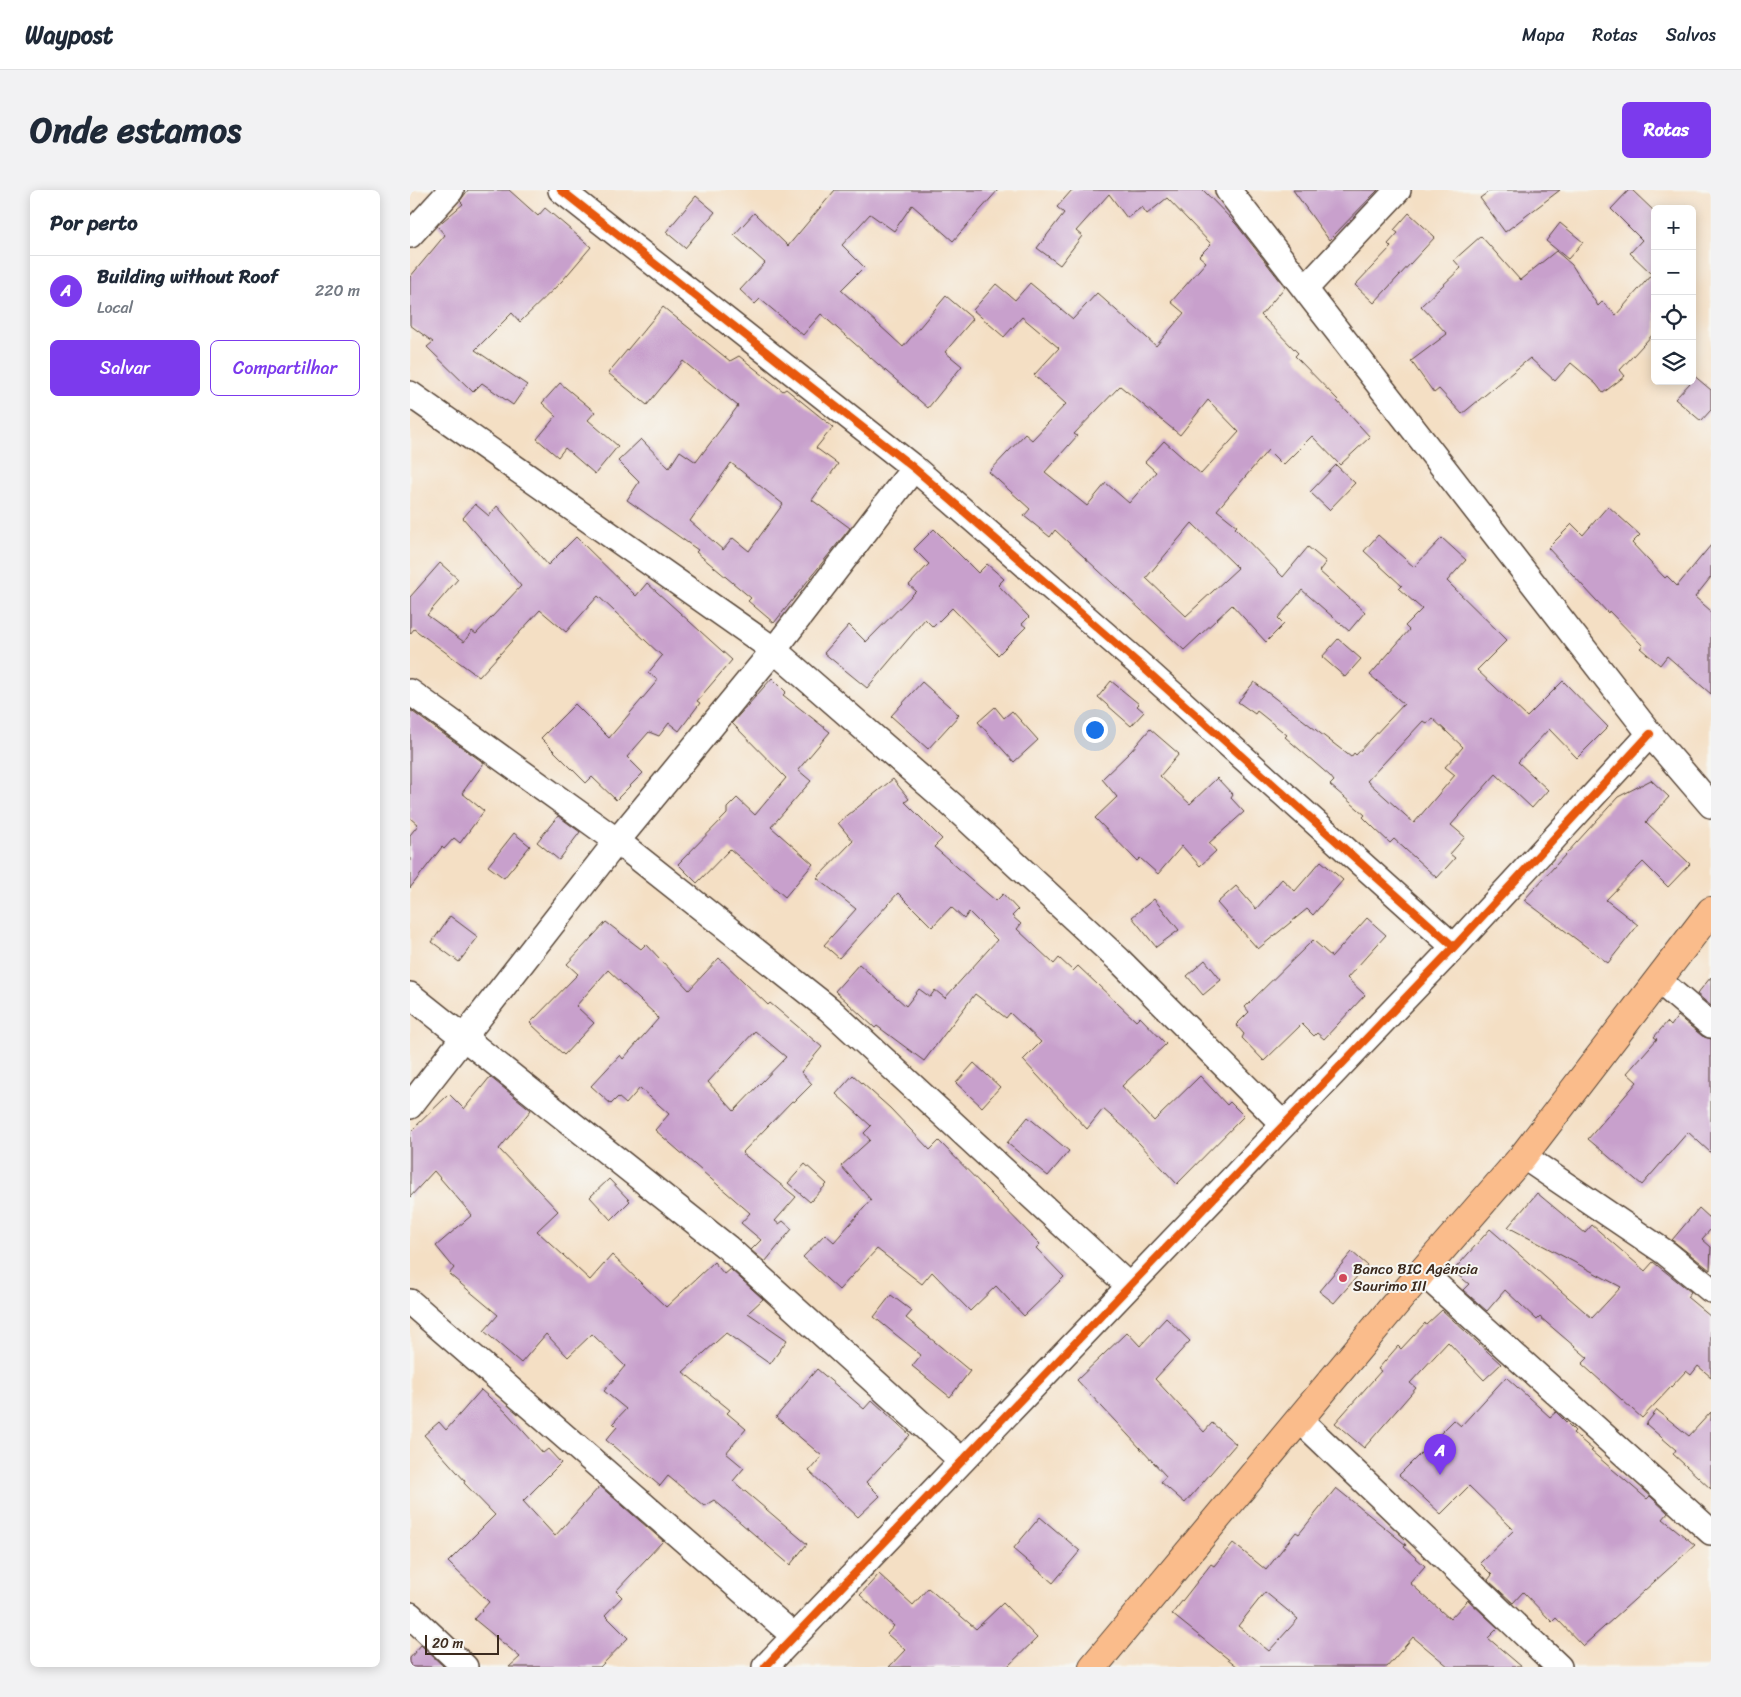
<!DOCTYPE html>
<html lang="pt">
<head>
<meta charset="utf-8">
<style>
	body { margin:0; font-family:Sriracha,sans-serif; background:#f2f2f3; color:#1f2937 }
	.controls { position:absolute; right:15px; top:15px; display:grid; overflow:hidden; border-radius:8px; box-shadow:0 2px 12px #0003 }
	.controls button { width:45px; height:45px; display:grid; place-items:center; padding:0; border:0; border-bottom:1px solid #e0e1e3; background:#fff; color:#1f2937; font:25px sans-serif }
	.scale { position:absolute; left:15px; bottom:12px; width:74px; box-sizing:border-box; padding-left:5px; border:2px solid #3b2a1e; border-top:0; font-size:14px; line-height:18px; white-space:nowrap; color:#3b2a1e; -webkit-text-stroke:4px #f6f6f2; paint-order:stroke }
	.you { position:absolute; left:684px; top:539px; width:18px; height:18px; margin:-12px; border:4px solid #fff; border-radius:50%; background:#1a73e8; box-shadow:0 0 0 8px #1a73e833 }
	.badge { display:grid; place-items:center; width:32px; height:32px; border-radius:50%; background:#7c3aed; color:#fff; font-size:16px; font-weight:700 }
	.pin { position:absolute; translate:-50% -41px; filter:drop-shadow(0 1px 2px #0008) }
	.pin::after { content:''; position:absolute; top:26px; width:18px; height:15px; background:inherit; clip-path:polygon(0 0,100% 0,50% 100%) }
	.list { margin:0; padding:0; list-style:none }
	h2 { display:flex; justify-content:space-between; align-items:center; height:65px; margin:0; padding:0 20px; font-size:21px }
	h2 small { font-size:16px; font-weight:400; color:#747a83 }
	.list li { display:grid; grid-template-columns:32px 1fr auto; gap:15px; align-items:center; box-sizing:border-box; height:70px; padding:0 20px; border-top:1px solid #e0e1e3 }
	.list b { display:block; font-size:19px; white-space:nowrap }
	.list p { margin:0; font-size:16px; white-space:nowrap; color:#747a83 }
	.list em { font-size:16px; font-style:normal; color:#747a83 }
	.actions { display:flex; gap:10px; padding:15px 20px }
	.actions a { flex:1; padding:11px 0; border:1px solid #7c3aed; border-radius:8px; text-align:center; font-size:18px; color:#7c3aed }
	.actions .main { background:#7c3aed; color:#fff }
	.icon { flex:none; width:28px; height:28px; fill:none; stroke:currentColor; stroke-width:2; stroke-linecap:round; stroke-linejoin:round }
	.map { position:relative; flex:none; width:1301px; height:1477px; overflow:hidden; border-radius:8px }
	header { display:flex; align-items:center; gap:30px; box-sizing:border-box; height:70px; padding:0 25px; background:#fff; border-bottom:1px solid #e0e1e3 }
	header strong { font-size:24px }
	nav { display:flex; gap:28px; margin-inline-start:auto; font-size:18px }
	.intro { display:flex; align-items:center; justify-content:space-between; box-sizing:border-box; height:120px; padding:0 30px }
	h1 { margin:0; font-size:35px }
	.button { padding:12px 22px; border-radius:8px; background:#7c3aed; color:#fff; font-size:18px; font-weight:700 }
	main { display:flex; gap:30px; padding:0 30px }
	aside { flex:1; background:#fff; border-radius:8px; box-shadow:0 2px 12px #0003 }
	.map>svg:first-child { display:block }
	.building { fill:#c8a0cc; fill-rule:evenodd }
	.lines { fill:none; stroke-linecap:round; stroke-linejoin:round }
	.minor-casing { stroke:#574537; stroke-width:28 }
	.major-casing { stroke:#574537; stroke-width:30 }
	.minor { stroke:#fff; stroke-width:25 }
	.major { stroke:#fabc8b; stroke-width:28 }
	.cycleway-casing { stroke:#f6f6f2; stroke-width:11 }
	.cycleway { stroke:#e8590c; stroke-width:8 }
	.poi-dot { fill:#d1495b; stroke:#f6f6f2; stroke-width:2 }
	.labels { text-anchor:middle; stroke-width:4; stroke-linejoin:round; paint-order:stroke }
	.poi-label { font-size:15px; fill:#3b2a1e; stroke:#f6f6f2; text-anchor:start }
</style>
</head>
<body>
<header>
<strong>Waypost</strong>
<nav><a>Mapa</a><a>Rotas</a><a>Salvos</a></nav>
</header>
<div class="intro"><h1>Onde estamos</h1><a class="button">Rotas</a></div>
<main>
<aside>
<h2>Por perto<small></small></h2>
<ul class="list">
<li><span class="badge">A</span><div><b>Building without Roof</b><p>Local</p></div><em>220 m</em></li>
</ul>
<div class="actions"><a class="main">Salvar</a><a>Compartilhar</a></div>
</aside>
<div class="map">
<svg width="1301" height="1477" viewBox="0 0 1301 1477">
	<rect width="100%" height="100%" fill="#f6f6f2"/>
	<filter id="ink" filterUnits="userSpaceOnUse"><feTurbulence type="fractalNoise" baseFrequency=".02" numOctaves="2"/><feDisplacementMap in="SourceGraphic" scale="10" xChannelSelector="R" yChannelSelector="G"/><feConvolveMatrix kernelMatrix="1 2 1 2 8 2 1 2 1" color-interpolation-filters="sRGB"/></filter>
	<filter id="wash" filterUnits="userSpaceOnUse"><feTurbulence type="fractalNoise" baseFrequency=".0096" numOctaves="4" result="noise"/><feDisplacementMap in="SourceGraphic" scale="20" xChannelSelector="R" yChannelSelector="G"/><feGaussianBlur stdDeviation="1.12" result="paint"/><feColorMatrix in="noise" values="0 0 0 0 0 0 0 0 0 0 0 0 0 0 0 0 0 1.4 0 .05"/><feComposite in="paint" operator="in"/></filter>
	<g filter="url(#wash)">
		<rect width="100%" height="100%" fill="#f4dfc4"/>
		<g id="blocks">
			<path class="building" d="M 58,0 L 99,0 L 128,26 L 135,18 L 181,57 L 152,91 L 110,132 L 102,123 L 65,160 L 117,195 L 103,215 L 72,193 L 63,202 L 17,157 L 23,152 L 0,135 L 0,87 L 35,45 L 27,36 L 53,14 L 50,11 Z
				M 425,0 L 588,0 L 543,51 L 502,15 L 484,41 L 460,24 L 432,55 L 454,77 L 431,100 L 493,157 L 536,106 L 563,129 L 535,162 L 552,176 L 518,218 L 411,124 L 393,145 L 350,109 L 345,114 L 330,100 L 355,73 L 324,45 L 344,23 L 378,56 Z
				M 662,0 L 793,0 L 826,34 L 875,97 L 851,125 L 888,163 L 885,166 L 928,210 L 927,211 L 960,247 L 930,275 L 902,246 L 873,275 L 858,260 L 807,320 L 827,336 L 825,338 L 873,387 L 898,357 L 916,372 L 909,381 L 955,422 L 939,441 L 892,400 L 868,428 L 874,434 L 856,452 L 822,415 L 774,460 L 645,340 L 640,347 L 614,326 L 620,319 L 579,282 L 615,244 L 622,250 L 656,214 L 624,185 L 649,158 L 612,127 L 594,147 L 563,120 L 586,94 L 605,110 L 620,93 L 663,129 L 687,103 L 746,156 L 774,123 L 761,112 L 796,72 L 789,66 L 801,54 L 757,8 L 737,24 L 732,17 L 717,28 L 699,4 L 666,41 L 672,46 L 650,75 L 627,58 L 654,23 L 647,17 ZM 710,196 L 770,245 L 798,210 L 829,242 L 791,284 L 754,251 L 735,272 L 746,282 L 719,313 L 696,293 L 677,316 L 635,282 L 667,246 L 664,244 ZM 782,333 L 828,378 L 776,426 L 736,388 Z
				M 883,0 L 968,0 L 919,50 Z
				M 1081,0 L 1150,0 L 1095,42 L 1070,8 Z
				M 1219,0 L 1222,0 L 1245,22 L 1245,142 L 1210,180 L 1215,186 L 1193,203 L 1186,194 L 1161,173 L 1145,191 L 1120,168 L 1052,224 L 1029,199 L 1024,203 L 1001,171 L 1037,144 L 1011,116 L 1051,78 L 1044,70 L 1071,46 L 1110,90 L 1146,61 L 1162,75 L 1188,116 L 1192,112 L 1206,125 L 1242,84 L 1220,63 L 1232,50 L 1201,19 Z
				M 286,6 L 305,22 L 275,58 L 256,42 Z
				M 999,23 L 1025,47 L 964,113 L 945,95 L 981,57 L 978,54 L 988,43 L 984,40 Z
				M 1150,33 L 1173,52 L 1158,69 L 1136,51 Z
				M 253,117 L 320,171 L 329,166 L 373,201 L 376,199 L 423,237 L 406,258 L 428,274 L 402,310 L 440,338 L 364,433 L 338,411 L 341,408 L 286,362 L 288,360 L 217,310 L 229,292 L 208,271 L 231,249 L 259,278 L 270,261 L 286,272 L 328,216 L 273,171 L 237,215 L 198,183 ZM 321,273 L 373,314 L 339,361 L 323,348 L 313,360 L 280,331 Z
				M 1282,184 L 1301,200 L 1301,220 L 1291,231 L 1265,209 L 1282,191 Z
				M 150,193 L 185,222 L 178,230 L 208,256 L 185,284 L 155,258 L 148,267 L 127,249 L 146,226 L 132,213 Z
				M 926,275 L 945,293 L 919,320 L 900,302 Z
				M 65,314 L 79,326 L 87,316 L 138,375 L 166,347 L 226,406 L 237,393 L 322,470 L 287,511 L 290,513 L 269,541 L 259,533 L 249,546 L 239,542 L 217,567 L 233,583 L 206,610 L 182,587 L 176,593 L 131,548 L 165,514 L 199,548 L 248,490 L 238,483 L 252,466 L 188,406 L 156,442 L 130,420 L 69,487 L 4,439 L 0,444 L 0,407 L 30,373 L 48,389 L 17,425 L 54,452 L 62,441 L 66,444 L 111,396 L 53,328 Z
				M 1198,316 L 1230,345 L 1222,353 L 1255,388 L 1257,386 L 1267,396 L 1301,355 L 1301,387 L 1285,407 L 1301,421 L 1301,504 L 1257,466 L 1250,475 L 1230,458 L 1233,456 L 1199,421 L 1198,423 L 1138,358 L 1162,334 L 1173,345 Z
				M 524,339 L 568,383 L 577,374 L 594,389 L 588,395 L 619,427 L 612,434 L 616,437 L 588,465 L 542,418 L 523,437 L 515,429 L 457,498 L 414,463 L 439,435 L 456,452 L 506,401 L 499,395 L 519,374 L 504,359 Z
				M 968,345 L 1004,377 L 1032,348 L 1056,370 L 1037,391 L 1097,450 L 1067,480 L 1117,527 L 1153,491 L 1198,537 L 1167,568 L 1139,539 L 1108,572 L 1138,600 L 1122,618 L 1086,584 L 1041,635 L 1055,647 L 1040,664 L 1045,668 L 1027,688 L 984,649 L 980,653 L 964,638 L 953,627 L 955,625 L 920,595 L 924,591 L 920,586 L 875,547 L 877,545 L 847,521 L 845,524 L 828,512 L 844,492 L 941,567 L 944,563 L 946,565 L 994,514 L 960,485 L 999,440 L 995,436 L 1012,419 L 989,399 L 992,396 L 954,361 ZM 1022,528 L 1053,557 L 1035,577 L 1045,585 L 1004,633 L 957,591 L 1013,531 L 1017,534 Z
				M 928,449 L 951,469 L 935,487 L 912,467 Z
				M 362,488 L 376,502 L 373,505 L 420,542 L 388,580 L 401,591 L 361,637 L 403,674 L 375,707 L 320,659 L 287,693 L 268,674 L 317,624 L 317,618 L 327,608 L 345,625 L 376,588 L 322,533 Z
				M 701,491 L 729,514 L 727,516 L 734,522 L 721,536 L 688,507 Z
				M 512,492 L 549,525 L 518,559 L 481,526 Z
				M 585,517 L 594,528 L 602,521 L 628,550 L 604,572 L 568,532 Z
				M 0,520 L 74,573 L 52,603 L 74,621 L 50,653 L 44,648 L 34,659 L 32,657 L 0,698 L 0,645 L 8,635 L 0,628 Z
				M 740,539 L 769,564 L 750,586 L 780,614 L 807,588 L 823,605 L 821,608 L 834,622 L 799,653 L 806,661 L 790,676 L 772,656 L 748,684 L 730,668 L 727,671 L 685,628 L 707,607 L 692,589 L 721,561 Z
				M 483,589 L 499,609 L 495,612 L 532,649 L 524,657 L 586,711 L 593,704 L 608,720 L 602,726 L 611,734 L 607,739 L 644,774 L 649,768 L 663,781 L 668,776 L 726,831 L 730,827 L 756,854 L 712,896 L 744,931 L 790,886 L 817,915 L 820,912 L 834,926 L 767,994 L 716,939 L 693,919 L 677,939 L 613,870 L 631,852 L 600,823 L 596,828 L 565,804 L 514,871 L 467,836 L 465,838 L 425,801 L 449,774 L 496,816 L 509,799 L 520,807 L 525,800 L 535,808 L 587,750 L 559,722 L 554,729 L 541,717 L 522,737 L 488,703 L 429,768 L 414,755 L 446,719 L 407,688 L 443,651 L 428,633 Z
				M 1241,590 L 1259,607 L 1236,632 L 1280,674 L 1258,697 L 1233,672 L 1196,710 L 1228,735 L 1198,773 L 1114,710 L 1208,607 Z
				M 148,626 L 170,642 L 149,670 L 127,652 Z
				M 104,643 L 120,656 L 94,688 L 78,676 Z
				M 911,671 L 933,690 L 903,725 L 897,719 L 848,759 L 807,713 L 826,696 L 846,719 L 872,689 L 885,701 Z
				M 744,709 L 769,740 L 746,757 L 722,727 Z
				M 40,726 L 68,747 L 49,772 L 22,752 Z
				M 957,728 L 976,745 L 937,788 L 955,805 L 914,849 L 907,843 L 904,846 L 892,834 L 854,871 L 832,848 L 834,844 L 826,835 L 839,822 L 835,817 L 903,750 L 922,767 Z
				M 196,732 L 231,759 L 236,754 L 279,800 L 309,768 L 358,815 L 360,813 L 412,857 L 391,882 L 402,894 L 384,912 L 382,911 L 332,963 L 386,1007 L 365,1031 L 369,1034 L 373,1031 L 382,1039 L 355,1072 L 341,1060 L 351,1050 L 331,1033 L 340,1023 L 245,940 L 259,924 L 230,898 L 216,914 L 208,907 L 201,914 L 181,896 L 210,865 L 213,869 L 248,829 L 247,826 L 198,780 L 166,816 L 184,833 L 154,865 L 120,833 L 168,784 L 157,774 ZM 345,841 L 376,867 L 324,921 L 298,892 Z
				M 795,770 L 811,790 L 793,805 L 777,786 Z
				M 1301,787 L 1301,816 L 1287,804 Z
				M 1268,826 L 1292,846 L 1301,849 L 1301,963 L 1278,942 L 1232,995 L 1178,949 L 1227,892 L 1217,883 L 1247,849 L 1244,847 L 1257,832 L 1261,836 Z
				M 564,873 L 590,897 L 572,917 L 546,893 Z
				M 443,885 L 480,918 L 520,960 L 529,951 L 630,1054 L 626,1058 L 654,1087 L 614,1126 L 586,1096 L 560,1121 L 522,1082 L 512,1094 L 467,1059 L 429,1100 L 393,1067 L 415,1044 L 424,1052 L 461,1010 L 431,976 L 460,950 L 454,943 L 461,936 L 426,904 Z
				M 80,887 L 121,920 L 89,959 L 148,1021 L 127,1041 L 180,1090 L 202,1065 L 256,1117 L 304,1072 L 314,1084 L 320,1079 L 353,1109 L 338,1123 L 377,1150 L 360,1174 L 316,1143 L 273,1182 L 320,1220 L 317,1223 L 336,1239 L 316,1263 L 334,1278 L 323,1291 L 397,1354 L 380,1375 L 304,1310 L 294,1316 L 258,1286 L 250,1296 L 196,1250 L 207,1237 L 203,1233 L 216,1219 L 194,1201 L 215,1176 L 182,1144 L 158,1167 L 136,1144 L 111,1173 L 74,1141 L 88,1125 L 39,1084 L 44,1078 L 26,1056 L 62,1025 L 24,981 L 0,1007 L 0,942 L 39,904 L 54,919 Z
				M 618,927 L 659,961 L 638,986 L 597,953 Z
				M 395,974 L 417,994 L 400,1012 L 378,993 Z
				M 199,989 L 220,1011 L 201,1030 L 180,1007 Z
				M 1127,1003 L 1175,1043 L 1182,1035 L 1235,1081 L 1243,1072 L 1281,1102 L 1277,1107 L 1301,1127 L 1301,1187 L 1288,1176 L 1281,1185 L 1276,1181 L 1232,1228 L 1172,1174 L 1178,1168 L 1130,1127 L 1127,1130 L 1095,1100 L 1077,1121 L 1053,1100 L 1059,1094 L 1043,1081 L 1080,1039 L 1182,1128 L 1211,1097 L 1098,1037 Z
				M 1289,1018 L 1301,1029 L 1301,1039 L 1292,1049 L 1301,1057 L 1300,1080 L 1262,1050 Z
				M 942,1062 L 957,1075 L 924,1113 L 909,1101 Z
				M 481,1105 L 502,1121 L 496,1128 L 560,1181 L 540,1207 L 502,1176 L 511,1165 L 464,1127 Z
				M 1032,1120 L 1091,1174 L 1074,1190 L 1038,1152 L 1000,1193 L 1006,1198 L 954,1258 L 925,1233 L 971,1181 L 968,1179 L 988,1156 L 991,1159 L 1015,1133 L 1016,1135 Z
				M 756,1128 L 780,1151 L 745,1189 L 794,1242 L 802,1233 L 826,1254 L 775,1313 L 751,1292 L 756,1286 L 667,1190 L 717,1142 L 730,1156 Z
				M 407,1179 L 454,1219 L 462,1210 L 500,1245 L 456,1292 L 470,1306 L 448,1327 L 399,1281 L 412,1266 L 366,1227 Z
				M 1096,1187 L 1140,1227 L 1146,1222 L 1165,1241 L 1163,1243 L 1183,1260 L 1181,1261 L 1237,1309 L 1240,1306 L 1258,1323 L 1253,1329 L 1285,1355 L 1173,1456 L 1146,1428 L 1142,1432 L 1113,1402 L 1103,1413 L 1078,1390 L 1082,1385 L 1070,1373 L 1104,1340 L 1059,1296 L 1031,1324 L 989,1285 L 1044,1230 L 1051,1236 Z
				M 71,1200 L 96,1222 L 133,1263 L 138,1259 L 151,1273 L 113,1311 L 145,1346 L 190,1296 L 253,1351 L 206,1401 L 212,1407 L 195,1425 L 218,1448 L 190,1477 L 99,1477 L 110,1467 L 64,1429 L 79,1412 L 38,1372 L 85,1325 L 54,1293 L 55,1291 L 14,1245 L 29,1232 L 36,1240 Z
				M 1247,1220 L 1279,1246 L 1301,1222 L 1301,1299 L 1263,1264 L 1266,1260 L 1236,1234 Z
				M 926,1298 L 996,1355 L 994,1357 L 1015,1376 L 1000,1393 L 1040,1429 L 1058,1410 L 1088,1438 L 1078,1448 L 1112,1477 L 1039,1477 L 1003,1447 L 977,1477 L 828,1477 L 762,1424 L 801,1374 L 804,1376 L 823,1353 L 856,1380 L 886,1342 L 889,1344 ZM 855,1402 L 888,1429 L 859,1461 L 828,1436 Z
				M 630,1327 L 670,1361 L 643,1393 L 603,1359 Z
				M 469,1384 L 503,1415 L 518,1398 L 566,1439 L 593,1413 L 627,1448 L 597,1477 L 479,1477 L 495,1460 L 477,1444 L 484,1436 L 450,1405 Z
				M 11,1455 L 34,1477 L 0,1477 L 0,1468 Z"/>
		</g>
	</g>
	<g filter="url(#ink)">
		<use href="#blocks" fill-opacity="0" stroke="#574537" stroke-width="1"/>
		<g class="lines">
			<defs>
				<path id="minor" d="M 151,0 L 504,278 L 728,473 L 1044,757
					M 818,0 L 1240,544 L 1301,615
					M 0,45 L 41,0
					M 895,99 L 988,0
					M 0,204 L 364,460 L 543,616 L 709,770 L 873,934
					M 0,502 L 207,651 L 419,819 L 719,1096
					M 1248,790 L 1301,835
					M 0,805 L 318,1058 L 551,1270
					M 0,916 L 207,651 L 364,460 L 504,278
					M 1113,966 L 1256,1063 L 1301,1100
					M 1012,1082 L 1301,1342
					M 0,1112 L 383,1445
					M 890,1230 L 1149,1477
					M 0,1425 L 55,1477
					M 355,1477 L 1044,757 L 1240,544"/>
				<path id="major" d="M 683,1477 L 1012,1082 L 1113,966 L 1301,721"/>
			</defs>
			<use href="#minor" class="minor-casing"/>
			<use href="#major" class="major-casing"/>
			<use href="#minor" class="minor"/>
			<use href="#major" class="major"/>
			<defs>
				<path id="cycleway" d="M 151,0 L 504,278 L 728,473 L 1044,757
					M 355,1477 L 1044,757 L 1240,544"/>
			</defs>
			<use href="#cycleway" class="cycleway-casing"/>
			<use href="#cycleway" class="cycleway"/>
		</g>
	</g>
	<circle class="poi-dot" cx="933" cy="1088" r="5"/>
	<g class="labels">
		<g class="poi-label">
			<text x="943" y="1084">Banco BIC Agência<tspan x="943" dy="17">Saurimo III</tspan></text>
		</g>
	</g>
</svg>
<div class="controls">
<button>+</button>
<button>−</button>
<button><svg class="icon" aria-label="locate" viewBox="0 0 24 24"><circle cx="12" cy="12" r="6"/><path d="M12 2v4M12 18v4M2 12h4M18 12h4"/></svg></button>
<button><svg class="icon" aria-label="layers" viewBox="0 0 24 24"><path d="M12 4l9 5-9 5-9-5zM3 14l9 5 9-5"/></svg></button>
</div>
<div class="scale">20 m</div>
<div class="you"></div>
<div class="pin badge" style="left:1030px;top:1285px">A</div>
</div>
</main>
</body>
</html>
